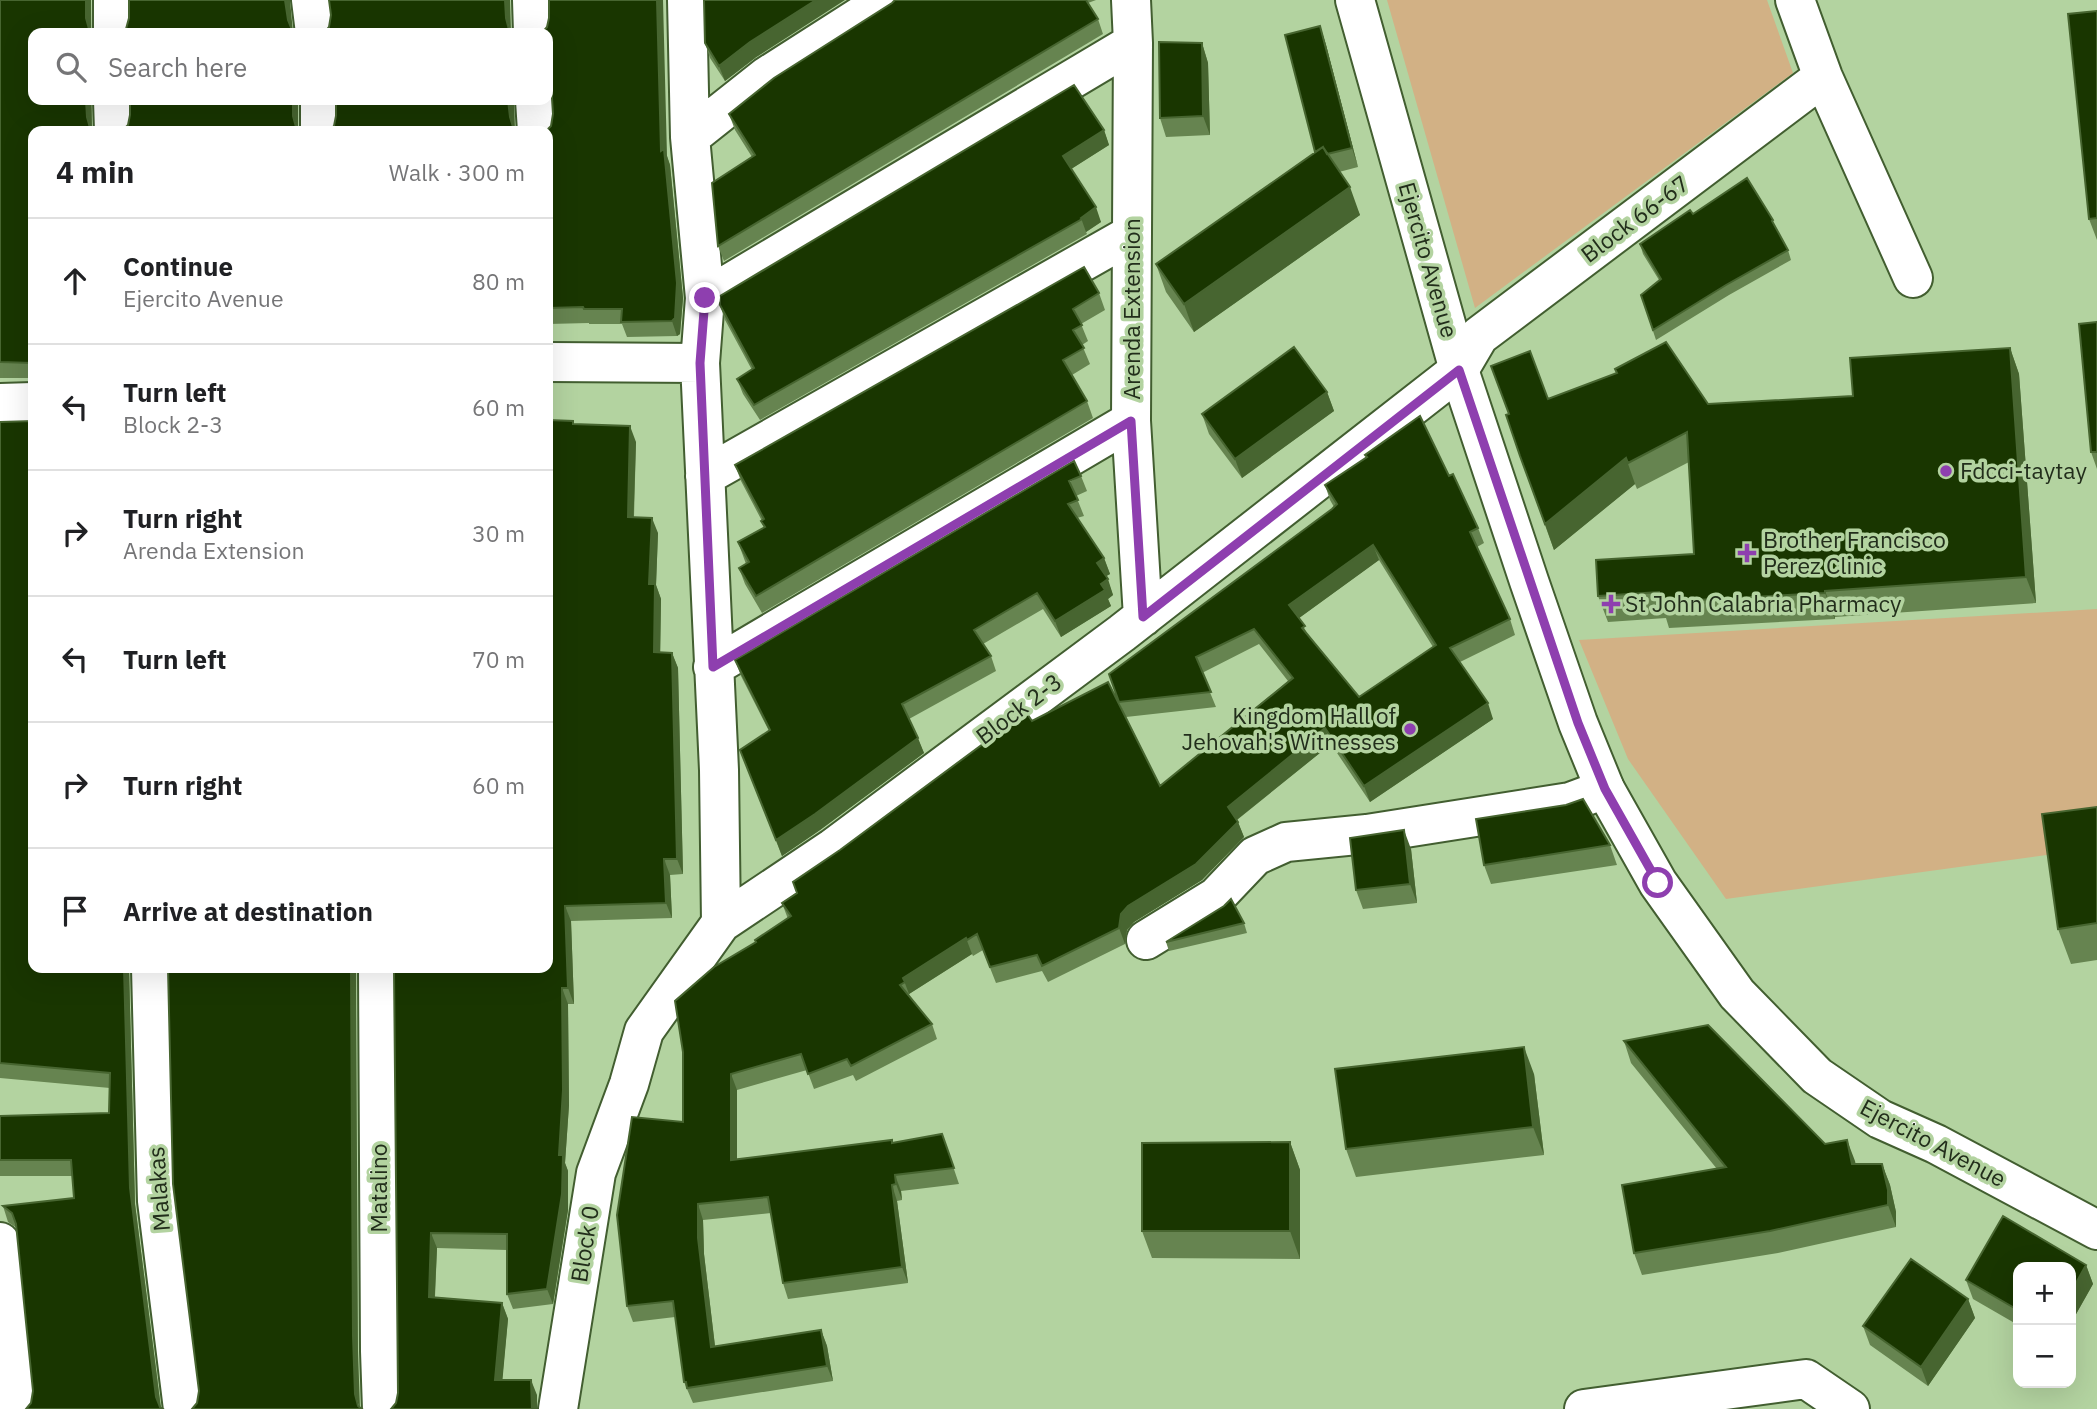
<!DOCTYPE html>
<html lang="en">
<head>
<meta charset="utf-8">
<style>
	body { margin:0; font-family:"IBM Plex Sans",sans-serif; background:#f6f6f6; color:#202124 }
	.controls { position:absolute; right:21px; bottom:21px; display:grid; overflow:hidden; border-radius:14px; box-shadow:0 7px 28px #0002 }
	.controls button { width:63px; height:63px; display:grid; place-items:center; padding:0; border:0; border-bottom:2px solid #e0e0e0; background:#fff; color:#202124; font:35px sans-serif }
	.stop { position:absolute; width:21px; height:21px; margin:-16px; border:5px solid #8e3faf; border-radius:50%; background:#fff }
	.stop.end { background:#8e3faf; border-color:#fff; box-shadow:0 2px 7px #0008 }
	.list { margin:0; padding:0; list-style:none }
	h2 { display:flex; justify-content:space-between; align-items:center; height:91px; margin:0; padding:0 28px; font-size:30px }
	h2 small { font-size:23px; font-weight:400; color:#757577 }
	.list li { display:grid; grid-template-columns:46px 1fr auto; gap:21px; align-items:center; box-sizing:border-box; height:126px; padding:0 28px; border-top:2px solid #e0e0e0 }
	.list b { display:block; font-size:26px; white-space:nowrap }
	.list p { margin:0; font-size:23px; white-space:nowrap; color:#757577 }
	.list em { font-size:23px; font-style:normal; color:#757577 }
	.icon { flex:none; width:38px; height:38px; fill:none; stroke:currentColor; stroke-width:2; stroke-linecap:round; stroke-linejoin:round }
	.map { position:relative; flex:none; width:2097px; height:1409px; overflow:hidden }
	.search { position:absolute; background:#fff; box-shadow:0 7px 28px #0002; left:28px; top:28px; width:525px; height:77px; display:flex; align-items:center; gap:18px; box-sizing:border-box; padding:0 24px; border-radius:14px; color:#757577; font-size:26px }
	.panel { position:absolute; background:#fff; box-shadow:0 7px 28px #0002; left:28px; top:126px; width:525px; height:847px; border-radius:14px }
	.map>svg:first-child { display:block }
	.green { fill:#d2b185 }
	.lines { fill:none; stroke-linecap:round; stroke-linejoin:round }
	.minor-casing { stroke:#425e30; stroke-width:42 }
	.secondary-casing { stroke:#425e30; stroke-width:42 }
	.minor { stroke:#fff; stroke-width:38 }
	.secondary { stroke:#fff; stroke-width:38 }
	.wall { fill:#668450; fill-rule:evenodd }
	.shaded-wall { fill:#476530 }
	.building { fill:#193600; stroke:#476530; stroke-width:2; fill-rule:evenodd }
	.route { stroke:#8e3faf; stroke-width:9 }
	.poi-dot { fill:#8e3faf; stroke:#b3d3a0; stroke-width:2.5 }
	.labels { text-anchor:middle; stroke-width:7; stroke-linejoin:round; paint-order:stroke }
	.street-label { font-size:23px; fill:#222e1b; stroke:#b3d3a0 }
	.poi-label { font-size:23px; fill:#222e1b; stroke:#b3d3a0; text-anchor:start }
</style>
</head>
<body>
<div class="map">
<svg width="2097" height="1409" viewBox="0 0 2097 1409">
	<rect width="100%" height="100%" fill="#b3d3a0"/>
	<path class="green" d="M 1387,0 L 1767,0 L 1793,73 L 1475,308 Z
		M 2097,609 L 2097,848 L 1726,899 L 1628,759 L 1579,640 Z"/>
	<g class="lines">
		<defs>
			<path id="minor" d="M 113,0 L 113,33
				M 311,0 L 315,33
				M 532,0 L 533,33
				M 687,0 L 690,137 L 705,298 L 700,363 L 719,770 L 721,923
				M 1131,0 L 1133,43 L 1131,421 L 1143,617
				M 1795,0 L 1823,77 L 1913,278
				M 113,100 L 114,131
				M 320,100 L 320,131
				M 535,100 L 537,131
				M 690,137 L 767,76 L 886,0
				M 705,298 L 1133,43
				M 548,362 L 700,363
				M 0,403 L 33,402
				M 705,476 L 1132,234
				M 713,667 L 1131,421
				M 1146,940 L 1216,897 L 1255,856 L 1286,842 L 1367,834 L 1570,802 L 1605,789
				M 151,968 L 157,1201 L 183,1409
				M 378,968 L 380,1351 L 382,1409
				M 0,1242 L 17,1409
				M 558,1409 L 596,1173 L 629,1084 L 644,1031 L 721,923 L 833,848 L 1122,633 L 1459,370 L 1479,336 L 1823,77
				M 1584,1409 L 1806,1379 L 1850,1409"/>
			<path id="secondary" d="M 1355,0 L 1459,370 L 1529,581 L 1578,723 L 1605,789 L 1658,883 L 1737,994 L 1817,1076 L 1880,1119 L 1936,1144 L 2097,1230"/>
		</defs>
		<use href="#minor" class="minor-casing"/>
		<use href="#secondary" class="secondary-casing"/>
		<use href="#minor" class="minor"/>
		<use href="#secondary" class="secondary"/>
	</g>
	<path class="wall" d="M 0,0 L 91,0 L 92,129 L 33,131 L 33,378 L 0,378 Z
		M 895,0 L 1096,0 L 1088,3 L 1098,19 L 1103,34 L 724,261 L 718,246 L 752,157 L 735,130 L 729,114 L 892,3 Z
		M 2097,11 L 2097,240 L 2089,219 Z
		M 1320,26 L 1326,45 L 1358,167 L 1339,172 L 1360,215 L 1194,332 L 1166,292 L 1156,264 L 1315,152 Z
		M 548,33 L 667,156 L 670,165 L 683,298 L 680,334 L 677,336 L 627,337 L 622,324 L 589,324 L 589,323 L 548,324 L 548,131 L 551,126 L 553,114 L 551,86 L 548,83 Z
		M 705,43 L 755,58 L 725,81 L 710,58 Z
		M 1202,43 L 1208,63 L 1210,135 L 1166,137 L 1160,118 Z
		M 1104,130 L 1109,145 L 1071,169 L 1101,222 L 1086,232 L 1087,234 L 760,420 L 743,394 L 737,379 L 752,370 L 725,320 L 720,305 Z
		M 1693,214 L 1777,230 L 1788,250 L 1791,260 L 1729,295 L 1656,340 L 1641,295 L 1659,280 L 1643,254 L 1640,244 Z
		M 1099,293 L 1105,310 L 1081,324 L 1088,341 L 1082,345 L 1090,364 L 1072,375 L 1087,401 L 1093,418 L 762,613 L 745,584 L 739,568 L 746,564 L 738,542 L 764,528 L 761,521 L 762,521 L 741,481 L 735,465 Z
		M 2097,322 L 2097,469 L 2091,452 Z
		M 2010,348 L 2019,374 L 2036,603 L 1835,617 L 1835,619 L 1669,628 L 1666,618 L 1608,622 L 1598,596 L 1694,554 L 1689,462 L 1637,489 L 1635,484 L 1554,550 L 1520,456 L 1708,404 L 1853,396 Z
		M 1327,392 L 1334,411 L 1242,478 L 1209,434 L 1202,414 Z
		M 0,422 L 129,968 L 135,1204 L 161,1408 L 31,1403 L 33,1391 L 17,1228 L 8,1222 L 3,1206 L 74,1198 L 72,1176 L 0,1176 L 0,1116 L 109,1113 L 110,1088 L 0,1078 Z
		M 574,424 L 636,442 L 634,517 L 658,533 L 656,585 L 661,599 L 660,652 L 672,653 L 678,668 L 683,874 L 670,875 L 672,918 L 571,921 L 574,1004 L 568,1004 L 569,1105 L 565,1163 L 568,1171 L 568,1210 L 553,1304 L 513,1309 L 507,1294 L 507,1250 L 437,1248 L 435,1297 L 502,1303 L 508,1319 L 502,1380 L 537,1395 L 537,1409 L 391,1409 L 396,1403 Z
		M 1081,476 L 1087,491 L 1076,496 L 1084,516 L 1077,518 L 1104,558 L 1110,574 L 1106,576 L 1113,595 L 1108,599 L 1111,606 L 1061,637 L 1043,609 L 983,644 L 991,656 L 996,671 L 909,719 L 924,753 L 820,830 L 782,856 L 746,765 L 769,731 L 741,676 L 735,660 Z
		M 1449,476 L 1478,528 L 1484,543 L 1477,547 L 1510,619 L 1515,635 L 1460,662 L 1493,719 L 1370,802 L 1331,744 L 1237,820 L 1244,837 L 1202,880 L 1134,922 L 1127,930 L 1125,944 L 1048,982 L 1042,971 L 996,983 L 983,950 L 973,956 L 972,954 L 909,994 L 910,998 L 932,1024 L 937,1039 L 856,1081 L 853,1075 L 814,1089 L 807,1070 L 737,1090 L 737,1159 L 892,1140 L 893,1143 L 942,1134 L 959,1184 L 901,1191 L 902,1200 L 897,1201 L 908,1283 L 788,1299 L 783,1283 L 771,1213 L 703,1220 L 704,1254 L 715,1346 L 821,1330 L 827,1346 L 833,1381 L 693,1403 L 684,1382 L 675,1317 L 633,1322 L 627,1306 L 683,1122 L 788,919 L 782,903 L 1032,721 L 1123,711 L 1119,702 L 1334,507 L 1330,500 L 1325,485 ZM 1379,560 L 1433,647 L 1359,697 L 1309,637 L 1299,618 ZM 1259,644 L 1288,681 L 1160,786 L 1126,717 L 1216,707 L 1202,673 Z
		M 1566,805 L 1610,845 L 1617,865 L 1491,884 L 1484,865 Z
		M 2097,807 L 2097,960 L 2071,964 L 2058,929 Z
		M 1411,849 L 1417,903 L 1363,909 L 1356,890 Z
		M 1244,923 L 1247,933 L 1169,951 L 1166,942 Z
		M 1624,1041 L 1825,1144 L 1855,1164 L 1882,1164 L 1890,1185 L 1896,1212 L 1896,1227 L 1778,1253 L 1642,1275 L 1634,1253 L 1717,1169 L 1631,1063 Z
		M 1534,1074 L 1544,1155 L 1356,1177 L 1346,1149 Z
		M 1290,1142 L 1300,1170 L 1300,1259 L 1152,1258 L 1142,1231 Z
		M 2003,1216 L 2086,1265 L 2093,1284 L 2071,1323 L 2071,1267 L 2018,1267 L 2018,1325 L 1973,1299 L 1966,1280 Z
		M 1968,1299 L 1975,1318 L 1928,1386 L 1870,1345 L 1863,1326 Z"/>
	<path class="shaded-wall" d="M 86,0 L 91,0 L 91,33 L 86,18 Z
		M 285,0 L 290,0 L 293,33 L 288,20 Z
		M 505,0 L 510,0 L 511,33 L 506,18 Z
		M 657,0 L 663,0 L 667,156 L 670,165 L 683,298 L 680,334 L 677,336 L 672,321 L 661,151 Z
		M 816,0 L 845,0 L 755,58 L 725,81 L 719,66 L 750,42 Z
		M 1320,26 L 1326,45 L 1358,167 L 1352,148 Z
		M 1202,43 L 1208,63 L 1210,135 L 1203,116 Z
		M 86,100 L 91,100 L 92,131 L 87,117 Z
		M 293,100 L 298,100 L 298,131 L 293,116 Z
		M 508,100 L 514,100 L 515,131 L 510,117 Z
		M 1104,130 L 1109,145 L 1068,171 L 1063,156 Z
		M 1350,187 L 1360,215 L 1194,332 L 1184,304 Z
		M 1096,207 L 1101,222 L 1086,232 L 1081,218 Z
		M 2010,348 L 2019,374 L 2036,603 L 2026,577 Z
		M 1327,392 L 1334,411 L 1242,478 L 1235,459 Z
		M 630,426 L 636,442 L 633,533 L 628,517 Z
		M 1626,458 L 1635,484 L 1554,550 L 1545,524 Z
		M 652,518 L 658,533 L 656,585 L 661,599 L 660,668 L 654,652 L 649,584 Z
		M 1373,545 L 1379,560 L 1295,621 L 1289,605 Z
		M 1104,558 L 1110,574 L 1103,578 L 1097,563 Z
		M 1108,579 L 1113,595 L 1108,599 L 1111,606 L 1061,637 L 1055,621 Z
		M 1825,591 L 1835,617 L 1835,619 L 1825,593 Z
		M 672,653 L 678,668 L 683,874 L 677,859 Z
		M 1488,703 L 1493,719 L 1370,802 L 1364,786 Z
		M 1325,728 L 1331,744 L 1234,822 L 1228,807 Z
		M 918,738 L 924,753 L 820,830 L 782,856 L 776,840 Z
		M 1238,822 L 1244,837 L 1202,880 L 1134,922 L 1127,930 L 1125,944 L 1119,928 L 1121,914 L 1128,906 Z
		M 1404,830 L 1411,849 L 1417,903 L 1410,884 Z
		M 664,859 L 670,875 L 672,918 L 666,903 Z
		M 565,906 L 571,921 L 574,1004 L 568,988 Z
		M 966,938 L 972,954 L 909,994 L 903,978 Z
		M 124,968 L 129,968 L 135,1204 L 161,1409 L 156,1397 L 130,1188 Z
		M 351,968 L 356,968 L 358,1351 L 360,1409 L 355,1394 L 353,1336 Z
		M 562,988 L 568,1004 L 569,1105 L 565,1163 L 568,1171 L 568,1210 L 553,1304 L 547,1289 Z
		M 1524,1047 L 1534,1074 L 1544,1155 L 1533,1127 Z
		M 731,1074 L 737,1090 L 737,1176 L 731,1160 Z
		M 1847,1140 L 1855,1161 L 1860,1185 L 1852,1164 Z
		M 1290,1142 L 1300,1170 L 1300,1259 L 1290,1231 Z
		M 1882,1164 L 1890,1185 L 1896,1212 L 1896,1227 L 1888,1205 Z
		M 895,1175 L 901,1191 L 902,1200 L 896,1184 Z
		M 892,1185 L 897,1201 L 908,1283 L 902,1267 Z
		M 698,1204 L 703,1220 L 704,1254 L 717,1363 L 711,1347 L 698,1238 Z
		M 431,1233 L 437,1248 L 434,1312 L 429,1297 Z
		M 2086,1265 L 2093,1284 L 2071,1323 L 2071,1292 Z
		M 1968,1299 L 1975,1318 L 1928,1386 L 1921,1367 Z
		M 502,1303 L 508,1319 L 501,1396 L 495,1380 Z
		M 821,1330 L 827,1346 L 833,1381 L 827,1366 Z
		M 531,1380 L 537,1395 L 537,1409 L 532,1409 Z"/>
	<path class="building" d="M 0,0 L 86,0 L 86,18 L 89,29 L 93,33 L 33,33 L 33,100 L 86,100 L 87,117 L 90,128 L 94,131 L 33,131 L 33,363 L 0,362 Z
		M 129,0 L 285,0 L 288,20 L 292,30 L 295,33 L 121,33 L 126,29 L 129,18 Z
		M 329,0 L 505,0 L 506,18 L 509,30 L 513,33 L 324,33 L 329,27 L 331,15 Z
		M 549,0 L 657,0 L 661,151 L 664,149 L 677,283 L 675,318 L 672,321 L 621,322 L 622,309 L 584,309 L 583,307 L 548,308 L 548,131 L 546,131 L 551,126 L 553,114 L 551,83 L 548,74 L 548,33 L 542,33 L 547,27 L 549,18 Z
		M 704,0 L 816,0 L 750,42 L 719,66 L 705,43 Z
		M 895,0 L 1086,0 L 1098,19 L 718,246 L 712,183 L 755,155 L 729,114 L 774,78 L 892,3 Z
		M 2097,11 L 2097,218 L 2089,219 L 2068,14 Z
		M 1320,26 L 1352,148 L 1327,154 L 1323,147 L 1315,152 L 1285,35 Z
		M 1159,42 L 1202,43 L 1203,116 L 1160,118 Z
		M 1074,85 L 1104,130 L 1063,156 L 1096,207 L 1081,218 L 1082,219 L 754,405 L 737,379 L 754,368 L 720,305 L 720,296 Z
		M 130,100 L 293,100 L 293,116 L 296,127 L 300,131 L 122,131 L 128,125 L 130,115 Z
		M 336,100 L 508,100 L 510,117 L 513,127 L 517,131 L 328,131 L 334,126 L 336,116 Z
		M 1323,147 L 1350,187 L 1184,304 L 1156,264 Z
		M 1747,178 L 1773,220 L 1772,221 L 1788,250 L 1726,285 L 1653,330 L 1641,295 L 1661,279 L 1640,244 L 1690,210 L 1693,214 Z
		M 1084,267 L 1099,293 L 1073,309 L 1082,325 L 1073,330 L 1084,348 L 1063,360 L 1087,401 L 756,596 L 739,568 L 749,562 L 738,542 L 765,527 L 761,521 L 764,519 L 735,465 Z
		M 2097,322 L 2097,452 L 2091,452 L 2079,324 Z
		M 1666,342 L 1708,404 L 1853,396 L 1850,358 L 2010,348 L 2026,577 L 1825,591 L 1825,593 L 1660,602 L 1659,592 L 1598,596 L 1596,560 L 1694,554 L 1687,432 L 1628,463 L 1626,458 L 1545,524 L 1520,456 L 1506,415 L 1509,414 L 1491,366 L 1530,351 L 1548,399 L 1617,373 L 1615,369 Z
		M 1294,347 L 1327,392 L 1235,459 L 1202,414 Z
		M 1420,416 L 1449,476 L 1453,474 L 1478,528 L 1470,532 L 1510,619 L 1450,648 L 1488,703 L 1364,786 L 1325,728 L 1228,807 L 1238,822 L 1196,864 L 1128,906 L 1121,914 L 1119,928 L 1042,966 L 1037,955 L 990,967 L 977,934 L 967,940 L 966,938 L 903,978 L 905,982 L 900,985 L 932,1024 L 851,1066 L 847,1059 L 808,1074 L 801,1054 L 731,1074 L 731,1160 L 892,1140 L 892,1143 L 942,1134 L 954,1168 L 895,1175 L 896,1184 L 892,1185 L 902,1267 L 783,1283 L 768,1197 L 698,1204 L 698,1238 L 711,1347 L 821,1330 L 827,1366 L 687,1388 L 686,1382 L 684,1382 L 673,1301 L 627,1306 L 617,1215 L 632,1117 L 683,1122 L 683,1052 L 675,1001 L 714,967 L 756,942 L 755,940 L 791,916 L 782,903 L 797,893 L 793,882 L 840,850 L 1026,712 L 1032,721 L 1108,682 L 1160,786 L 1293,678 L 1254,629 L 1196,657 L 1211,692 L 1119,702 L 1109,674 L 1332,509 L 1337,504 L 1325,485 L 1367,457 L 1365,455 ZM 1373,545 L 1436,645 L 1359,697 L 1302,628 L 1305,626 L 1289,605 Z
		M 548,420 L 573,421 L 573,424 L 630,426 L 628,517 L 652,518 L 649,584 L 655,584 L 654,652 L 672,653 L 677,859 L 664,859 L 666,903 L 565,906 L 568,988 L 562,988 L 563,1090 L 559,1155 L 563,1155 L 562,1194 L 547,1289 L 507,1294 L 507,1234 L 431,1233 L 429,1297 L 502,1303 L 495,1380 L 531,1380 L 532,1409 L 391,1409 L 396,1403 L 398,1393 L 394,968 L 548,968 Z
		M 33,421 L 33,968 L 124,968 L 130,1188 L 156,1397 L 160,1407 L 163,1409 L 26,1409 L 31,1403 L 33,1391 L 16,1224 L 12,1213 L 3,1206 L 74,1198 L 71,1160 L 0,1160 L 0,1116 L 109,1113 L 110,1073 L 0,1063 L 0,422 Z
		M 1074,461 L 1081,476 L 1069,481 L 1078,500 L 1068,504 L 1104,558 L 1097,563 L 1108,579 L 1101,584 L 1105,590 L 1055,621 L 1037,593 L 974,630 L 991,656 L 902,704 L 918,738 L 815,814 L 776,840 L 740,750 L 770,730 L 735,660 Z
		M 1583,799 L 1610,845 L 1484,865 L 1476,819 L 1566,805 Z
		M 2097,807 L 2097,923 L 2058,929 L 2042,814 Z
		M 1404,830 L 1410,884 L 1356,890 L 1350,838 Z
		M 1231,899 L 1244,923 L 1166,942 L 1224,906 Z
		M 168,968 L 351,968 L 353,1336 L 355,1394 L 358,1406 L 362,1409 L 192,1409 L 197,1403 L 199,1391 L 173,1184 Z
		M 1708,1025 L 1825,1144 L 1847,1140 L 1852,1164 L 1882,1164 L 1888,1190 L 1888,1205 L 1770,1231 L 1634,1253 L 1622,1185 L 1726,1167 L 1624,1041 Z
		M 1524,1047 L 1533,1127 L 1346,1149 L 1335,1069 Z
		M 1290,1142 L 1290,1231 L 1142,1231 L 1142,1143 Z
		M 2003,1216 L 2086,1265 L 2071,1292 L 2071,1267 L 2018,1267 L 2018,1310 L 1966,1280 Z
		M 1911,1259 L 1968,1299 L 1921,1367 L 1863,1326 Z"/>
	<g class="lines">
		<path class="route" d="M 705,298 L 700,363 L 713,667 L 1131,421 L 1143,617 L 1459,370 L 1578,723 L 1605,789 L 1658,883"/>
	</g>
	<g class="poi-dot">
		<circle cx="1946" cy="471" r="7"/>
		<path d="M1743.5 542.5h7v7h7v7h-7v7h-7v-7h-7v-7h7z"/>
		<path d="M1607.5 593.5h7v7h7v7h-7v7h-7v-7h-7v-7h7z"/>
		<circle cx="1410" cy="729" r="7"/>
	</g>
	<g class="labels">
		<g class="street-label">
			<text transform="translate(1635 219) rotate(-37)" y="8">Block 66-67</text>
			<text transform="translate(1428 260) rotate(74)" y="8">Ejercito Avenue</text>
			<text transform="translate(1132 309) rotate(-90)" y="8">Arenda Extension</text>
			<text transform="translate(1019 709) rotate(-37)" y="8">Block 2-3</text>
			<text transform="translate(1933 1143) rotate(28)" y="8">Ejercito Avenue</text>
			<text transform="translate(379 1188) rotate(-90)" y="8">Matalino</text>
			<text transform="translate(159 1189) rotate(-94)" y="8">Malakas</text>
			<text transform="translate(585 1244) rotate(-81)" y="8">Block 0</text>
		</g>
		<g class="poi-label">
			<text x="1960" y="479">Fdcci-taytay</text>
			<text x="1763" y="548">Brother Francisco<tspan x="1763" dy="26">Perez Clinic</tspan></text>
			<text x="1625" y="612">St John Calabria Pharmacy</text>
			<text x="1396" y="724" text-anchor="end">Kingdom Hall of<tspan x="1396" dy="26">Jehovah's Witnesses</tspan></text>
		</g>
	</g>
</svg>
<div class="controls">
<button>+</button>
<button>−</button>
</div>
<div class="stop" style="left:1658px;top:883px"></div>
<div class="stop end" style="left:705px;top:298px"></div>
<div class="search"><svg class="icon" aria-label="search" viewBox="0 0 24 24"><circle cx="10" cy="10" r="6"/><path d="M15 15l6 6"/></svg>Search here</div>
<section class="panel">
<h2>4 min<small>Walk · 300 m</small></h2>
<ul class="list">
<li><svg class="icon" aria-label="ahead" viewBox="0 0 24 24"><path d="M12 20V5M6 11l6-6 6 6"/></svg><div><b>Continue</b><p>Ejercito Avenue</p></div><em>80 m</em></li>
<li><svg class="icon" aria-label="left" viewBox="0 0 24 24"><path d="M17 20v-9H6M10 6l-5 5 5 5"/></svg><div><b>Turn left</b><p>Block 2-3</p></div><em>60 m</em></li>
<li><svg class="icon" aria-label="right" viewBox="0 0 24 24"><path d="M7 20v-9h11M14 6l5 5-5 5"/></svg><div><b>Turn right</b><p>Arenda Extension</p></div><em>30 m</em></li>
<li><svg class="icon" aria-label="left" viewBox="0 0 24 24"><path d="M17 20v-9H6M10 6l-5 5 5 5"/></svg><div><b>Turn left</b></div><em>70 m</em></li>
<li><svg class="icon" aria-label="right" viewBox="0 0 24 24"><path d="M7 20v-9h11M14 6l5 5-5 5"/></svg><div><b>Turn right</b></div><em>60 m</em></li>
<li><svg class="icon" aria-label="arrive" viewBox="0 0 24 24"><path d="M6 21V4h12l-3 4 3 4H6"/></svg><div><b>Arrive at destination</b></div></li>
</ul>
</section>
</div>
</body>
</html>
